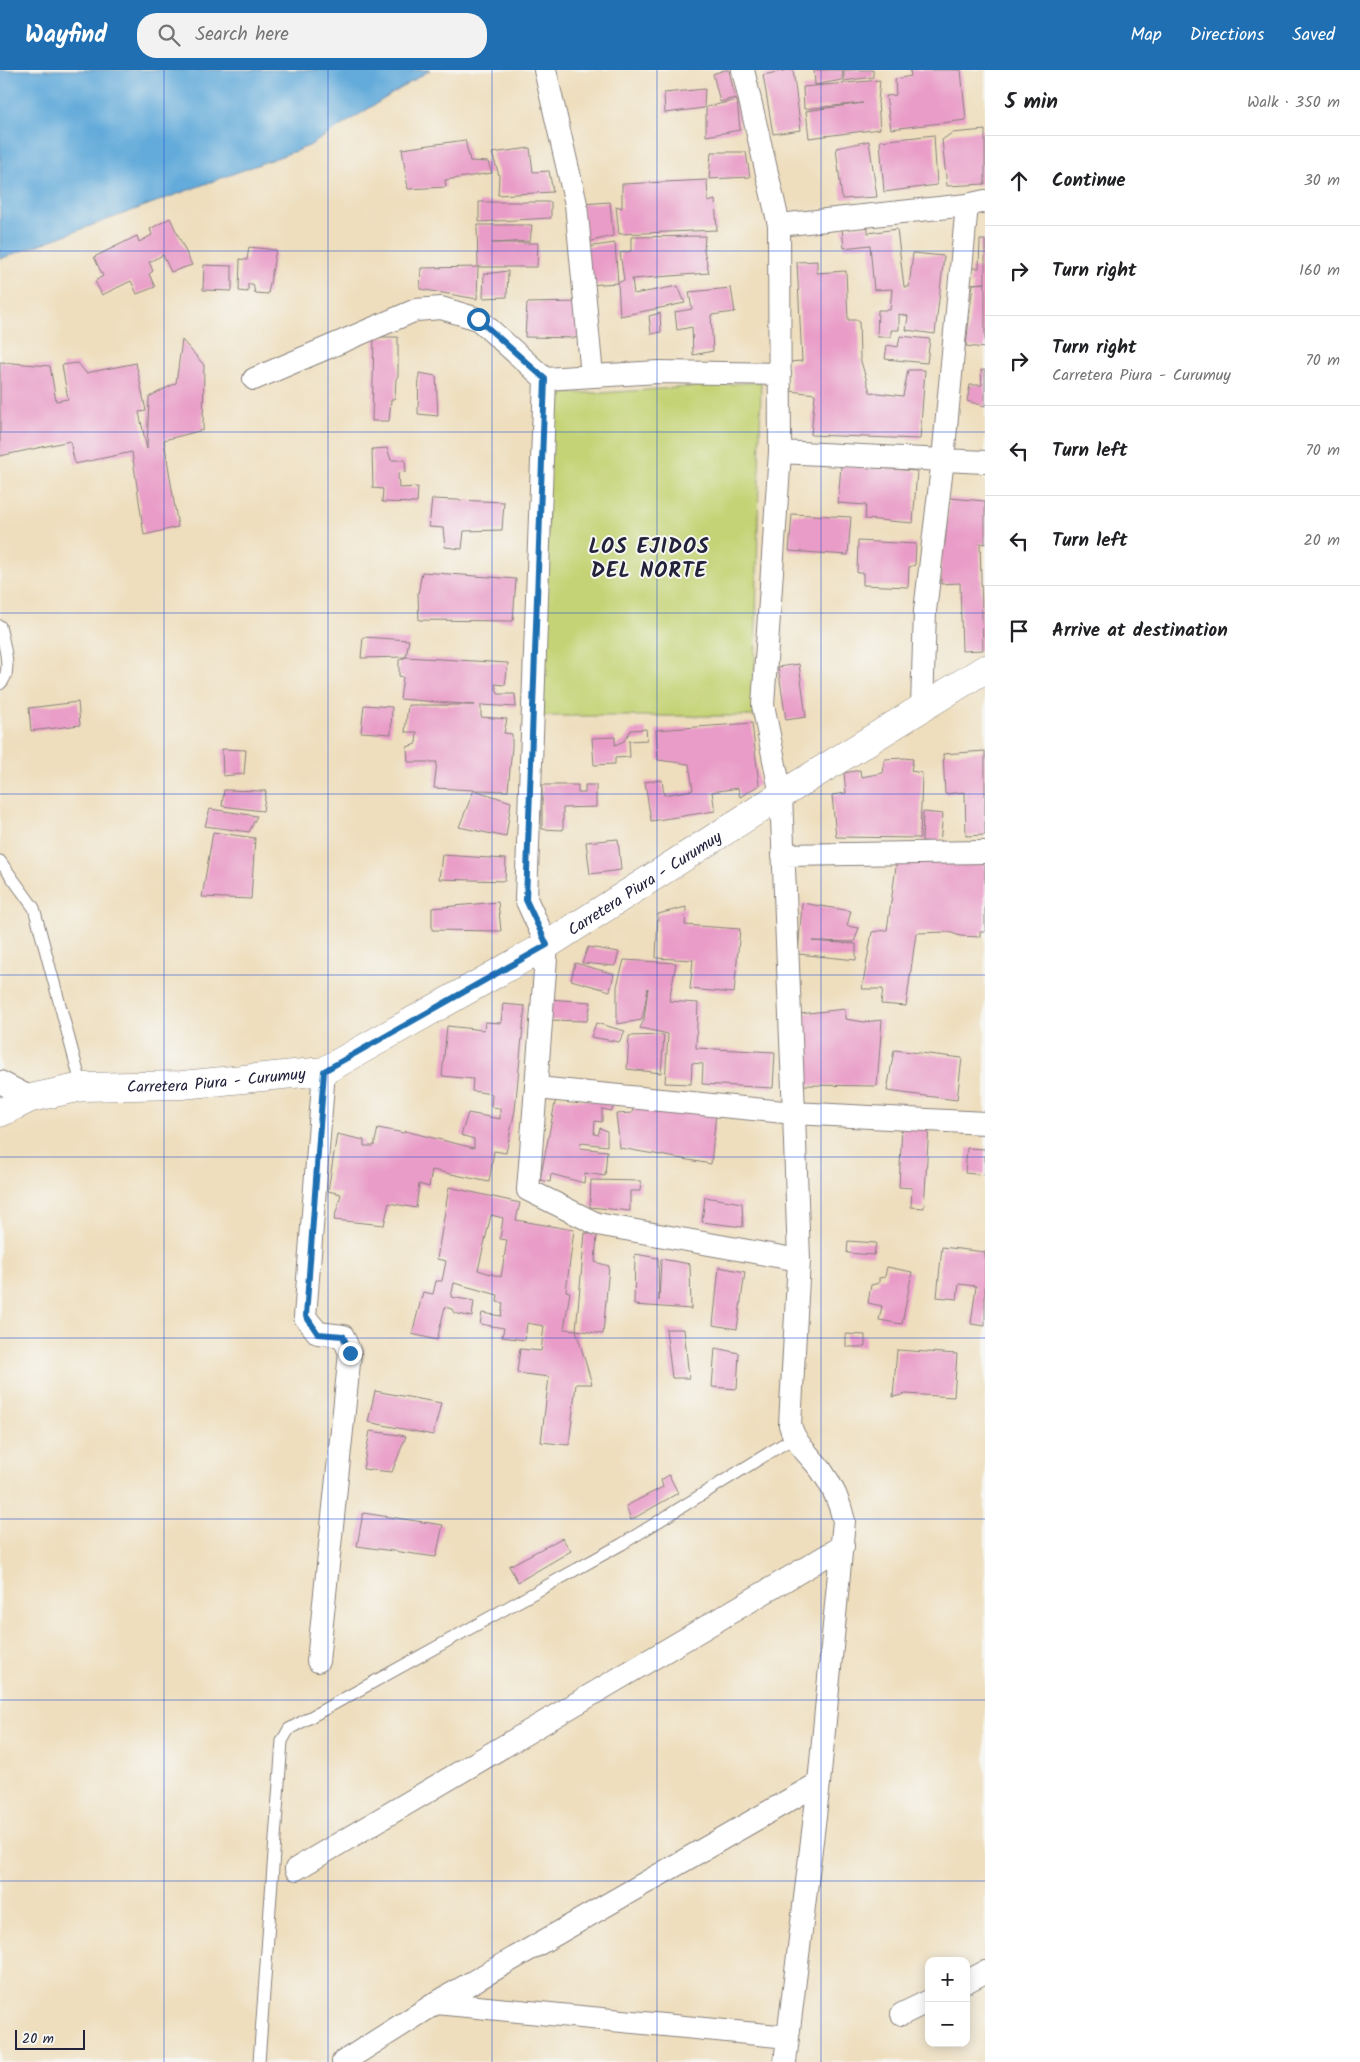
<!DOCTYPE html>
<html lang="en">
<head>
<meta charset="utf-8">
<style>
	body { margin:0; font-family:Kalam,sans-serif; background:#f2f2f2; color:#202124 }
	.controls { position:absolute; right:15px; bottom:15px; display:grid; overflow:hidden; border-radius:10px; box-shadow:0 2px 12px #0003 }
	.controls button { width:45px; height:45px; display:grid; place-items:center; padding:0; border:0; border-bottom:1px solid #e0e0e0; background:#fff; color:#202124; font:25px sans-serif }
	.scale { position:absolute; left:15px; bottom:12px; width:70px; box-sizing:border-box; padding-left:5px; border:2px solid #22223b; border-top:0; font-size:14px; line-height:18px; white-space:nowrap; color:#22223b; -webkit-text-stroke:4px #f6f6f2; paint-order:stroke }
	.stop { position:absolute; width:15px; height:15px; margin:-11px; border:4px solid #1f6fb2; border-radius:50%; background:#fff }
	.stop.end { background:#1f6fb2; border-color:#fff; box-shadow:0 1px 5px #0008 }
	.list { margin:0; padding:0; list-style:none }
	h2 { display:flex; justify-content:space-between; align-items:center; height:65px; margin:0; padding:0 20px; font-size:21px }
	h2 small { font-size:16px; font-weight:400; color:#757577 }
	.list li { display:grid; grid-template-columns:32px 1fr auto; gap:15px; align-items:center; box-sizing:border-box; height:90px; padding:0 20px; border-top:1px solid #e0e0e0 }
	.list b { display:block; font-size:19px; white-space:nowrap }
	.list p { margin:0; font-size:16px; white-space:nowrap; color:#757577 }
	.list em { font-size:16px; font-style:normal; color:#757577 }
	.icon { flex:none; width:28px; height:28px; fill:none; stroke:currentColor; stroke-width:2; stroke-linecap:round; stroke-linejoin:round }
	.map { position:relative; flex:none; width:985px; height:1992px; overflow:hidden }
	header { display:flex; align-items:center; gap:30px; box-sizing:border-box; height:70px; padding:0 25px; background:#1f6fb2; color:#fff }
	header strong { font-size:24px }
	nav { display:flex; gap:28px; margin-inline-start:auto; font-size:18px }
	.search { width:350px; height:45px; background:#f2f2f2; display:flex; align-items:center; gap:12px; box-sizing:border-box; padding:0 18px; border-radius:20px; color:#757577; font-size:19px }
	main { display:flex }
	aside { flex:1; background:#fff }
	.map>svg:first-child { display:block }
	.green { fill:#c4d375; stroke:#737a58 }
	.water { fill:#63abda; stroke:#42668a }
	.building { fill:#e99cc7; fill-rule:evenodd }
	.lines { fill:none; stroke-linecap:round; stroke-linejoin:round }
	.lane-casing { stroke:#88807c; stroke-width:13 }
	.street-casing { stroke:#88807c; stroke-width:24 }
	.secondary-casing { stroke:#88807c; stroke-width:29 }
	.lane { stroke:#fff; stroke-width:11 }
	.street { stroke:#fff; stroke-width:22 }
	.secondary { stroke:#fff; stroke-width:28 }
	.route { stroke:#1f6fb2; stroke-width:6 }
	.grid { fill:none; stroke:#1d4ed8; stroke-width:1; stroke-opacity:0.55 }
	.labels { text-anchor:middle; stroke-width:4; stroke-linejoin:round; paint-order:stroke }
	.street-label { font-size:16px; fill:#22223b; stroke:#f6f6f2 }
	.district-label { font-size:21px; font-weight:bold; letter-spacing:1px; fill:#22223b; stroke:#f6f6f2 }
</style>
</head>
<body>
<header>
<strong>Wayfind</strong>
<div class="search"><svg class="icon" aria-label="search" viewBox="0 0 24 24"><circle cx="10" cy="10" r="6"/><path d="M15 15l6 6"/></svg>Search here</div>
<nav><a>Map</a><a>Directions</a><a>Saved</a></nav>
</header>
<main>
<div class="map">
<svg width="985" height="1992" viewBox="0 0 985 1992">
	<rect width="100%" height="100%" fill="#f6f6f2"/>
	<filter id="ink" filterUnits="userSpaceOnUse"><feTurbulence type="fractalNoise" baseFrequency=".02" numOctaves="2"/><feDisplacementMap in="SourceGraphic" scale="10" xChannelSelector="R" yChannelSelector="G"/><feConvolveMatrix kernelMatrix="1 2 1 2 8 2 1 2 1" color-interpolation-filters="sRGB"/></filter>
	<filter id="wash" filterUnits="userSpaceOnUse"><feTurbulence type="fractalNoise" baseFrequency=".0096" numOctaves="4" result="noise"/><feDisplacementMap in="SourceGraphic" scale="20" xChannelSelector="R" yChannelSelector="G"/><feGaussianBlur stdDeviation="1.12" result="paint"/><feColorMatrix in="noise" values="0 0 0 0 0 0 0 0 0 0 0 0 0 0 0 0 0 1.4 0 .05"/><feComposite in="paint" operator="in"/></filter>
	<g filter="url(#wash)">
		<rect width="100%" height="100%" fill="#eedebd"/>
		<path class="green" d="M 761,312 L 754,646 L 543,646 L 550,323 L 602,323 Z"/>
		<path class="water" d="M 0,0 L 430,0 L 309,76 L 0,189 Z"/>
		<g id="blocks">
			<path class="building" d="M 724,0 L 729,0 L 735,28 L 720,32 L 713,4 Z
				M 787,0 L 793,0 L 801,60 L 773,64 L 763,5 Z
				M 814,0 L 843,0 L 842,10 L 815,15 Z
				M 844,0 L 873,0 L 873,7 L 844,11 Z
				M 910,0 L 961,0 L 966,50 L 891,59 L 886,26 L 896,25 L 895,9 L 911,6 Z
				M 880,10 L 878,32 L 880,59 L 809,68 L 806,41 L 863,33 L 804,39 L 803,17 Z
				M 705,19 L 704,38 L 665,43 L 664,23 Z
				M 737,30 L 740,60 L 706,66 L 706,37 Z
				M 985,60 L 985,114 L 947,116 L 942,70 L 952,63 Z
				M 934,65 L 937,115 L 884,122 L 880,71 Z
				M 465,70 L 470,91 L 488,92 L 492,103 L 445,110 L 446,117 L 408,119 L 402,79 Z
				M 869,71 L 877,127 L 842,129 L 836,78 Z
				M 530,78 L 533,102 L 549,101 L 553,122 L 498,125 L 499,105 L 492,83 Z
				M 711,82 L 746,82 L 750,107 L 709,109 Z
				M 707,110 L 708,132 L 715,130 L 717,160 L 619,164 L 616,136 L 622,138 L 622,114 Z
				M 479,132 L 551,132 L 551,148 L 479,152 Z
				M 610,132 L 613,166 L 583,173 L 582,134 Z
				M 170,148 L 192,195 L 171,202 L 163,185 L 149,192 L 153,201 L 149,204 L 155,217 L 137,224 L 131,211 L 102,225 L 95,211 L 103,206 L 94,187 L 137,166 L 139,172 L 152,165 L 150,159 Z
				M 477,155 L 532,155 L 530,171 L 492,173 L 538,173 L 537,197 L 478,197 L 477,229 L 420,219 L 421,198 L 478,197 Z
				M 868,155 L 868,163 L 897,159 L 904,217 L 909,217 L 913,183 L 944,186 L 935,264 L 906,260 L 908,246 L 899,244 L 899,260 L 891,260 L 891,267 L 877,267 L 878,240 L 890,240 L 892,219 L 874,220 L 870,175 L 844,178 L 842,158 Z
				M 705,166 L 704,180 L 709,203 L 632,209 L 634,224 L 678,216 L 685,233 L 620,246 L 618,213 L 588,215 L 587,177 L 615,173 L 618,213 L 624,210 L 620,183 L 631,181 L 631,167 Z
				M 980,170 L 985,170 L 985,213 L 970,214 L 971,198 L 979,198 Z
				M 249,177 L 276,180 L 268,224 L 255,223 L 253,214 L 248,214 L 248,222 L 239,221 L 240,189 L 247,190 Z
				M 817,191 L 817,203 L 846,201 L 848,250 L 859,250 L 860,288 L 870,322 L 903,326 L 908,300 L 925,300 L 920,369 L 811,365 L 815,324 L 791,321 L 789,292 L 802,291 L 797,192 Z
				M 204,195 L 232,196 L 232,221 L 203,220 Z
				M 508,201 L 507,227 L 483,228 L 484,204 Z
				M 985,213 L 985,278 L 966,276 L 973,214 Z
				M 731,218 L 735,242 L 711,245 L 713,281 L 693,285 L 692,257 L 677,260 L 675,242 L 692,239 L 689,222 Z
				M 579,232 L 580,268 L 525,267 L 527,233 Z
				M 660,243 L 661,262 L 651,264 L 649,246 Z
				M 900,266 L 930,269 L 927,293 L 885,289 L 887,275 L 898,277 Z
				M 374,267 L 398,267 L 398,306 L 396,309 L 395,328 L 391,330 L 389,351 L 372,351 Z
				M 182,270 L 204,295 L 203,360 L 164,370 L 178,457 L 144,465 L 132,382 L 75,394 L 70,371 L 0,386 L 0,292 L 50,296 L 56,331 L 68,329 L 62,295 L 78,293 L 86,303 L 136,293 L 146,341 L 139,342 L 147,379 L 149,327 L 176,313 Z
				M 981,300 L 985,300 L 985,336 L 967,331 L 970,315 L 982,315 Z
				M 419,303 L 436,306 L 438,346 L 418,344 Z
				M 387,378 L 391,390 L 405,390 L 406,402 L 398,403 L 399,418 L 418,417 L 417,433 L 382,432 L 383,419 L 373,418 L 372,379 Z
				M 841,395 L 917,401 L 913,453 L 865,449 L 866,435 L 838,433 Z
				M 949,428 L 985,431 L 985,474 L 980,473 L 983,580 L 962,581 L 960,513 L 941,514 L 940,476 L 945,474 Z
				M 432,429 L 504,432 L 502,460 L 464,461 L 462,479 L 445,477 L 443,458 L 429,457 Z
				M 792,444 L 851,447 L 848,485 L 789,481 Z
				M 858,471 L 916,474 L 915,495 L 909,497 L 908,517 L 863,515 L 863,503 L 857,503 Z
				M 422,502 L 516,509 L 513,551 L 419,550 L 418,524 Z
				M 363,567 L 409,570 L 406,587 L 361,588 Z
				M 406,587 L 508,593 L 505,615 L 495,614 L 498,624 L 515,624 L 516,637 L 481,635 L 481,647 L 507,649 L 504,663 L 512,664 L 512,677 L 508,721 L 474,720 L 511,732 L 506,767 L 459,757 L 474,720 L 434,718 L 437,692 L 408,692 L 407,677 L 416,674 L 417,662 L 405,662 L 408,635 L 475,635 L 400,629 L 403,607 L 399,606 L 399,590 Z
				M 799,594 L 806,647 L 786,650 L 778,597 Z
				M 78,632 L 80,655 L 31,661 L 29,638 Z
				M 364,635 L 392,637 L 391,664 L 361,662 Z
				M 752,653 L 759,715 L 740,727 L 738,718 L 712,722 L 715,741 L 651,751 L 645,712 L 662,710 L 664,725 L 693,720 L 689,694 L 658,690 L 656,660 Z
				M 646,659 L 647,670 L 629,671 L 630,687 L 615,688 L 615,694 L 594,695 L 592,668 L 615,667 L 615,675 L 624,671 L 631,660 Z
				M 222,679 L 246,680 L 244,704 L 223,706 Z
				M 985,681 L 985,765 L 966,766 L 965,722 L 945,724 L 943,684 Z
				M 904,688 L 913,689 L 911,701 L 922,703 L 920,768 L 836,767 L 832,725 L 846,723 L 844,703 L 860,700 L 861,707 L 883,703 L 885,689 Z
				M 542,715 L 578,715 L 578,723 L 585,723 L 585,715 L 596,715 L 596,737 L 563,738 L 563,760 L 542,759 Z
				M 224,720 L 266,721 L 263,741 L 222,736 Z
				M 210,739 L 257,746 L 249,762 L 205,756 Z
				M 923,742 L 943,744 L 940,772 L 922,771 Z
				M 213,762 L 255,768 L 251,829 L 202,827 Z
				M 618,769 L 621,800 L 590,804 L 586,772 Z
				M 442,785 L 506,789 L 505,811 L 439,809 Z
				M 897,790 L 985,790 L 985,862 L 980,862 L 980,867 L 960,866 L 949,862 L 916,863 L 906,936 L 881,934 L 883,919 L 862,919 L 872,862 L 887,860 Z
				M 498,832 L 501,861 L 432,860 L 432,838 Z
				M 802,833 L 851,841 L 847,856 L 859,858 L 854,872 L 812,871 L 856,874 L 856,890 L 798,884 Z
				M 686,837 L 685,855 L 740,859 L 734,923 L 690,919 L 693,890 L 656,888 L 658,844 Z
				M 588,877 L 619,882 L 615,896 L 582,893 Z
				M 624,890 L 676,893 L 669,931 L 698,933 L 696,978 L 775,982 L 773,1018 L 702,1014 L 703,994 L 692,993 L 691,1014 L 665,1013 L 668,964 L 640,958 L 644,950 L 648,918 L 642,950 L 617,954 L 617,916 Z
				M 575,893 L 614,904 L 610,921 L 571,910 Z
				M 548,929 L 591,932 L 587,951 L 546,950 Z
				M 503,934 L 525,936 L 515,1040 L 506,1083 L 494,1081 L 489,1112 L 432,1100 L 429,1117 L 419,1114 L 416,1138 L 389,1133 L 384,1155 L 334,1150 L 341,1124 L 328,1121 L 337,1064 L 364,1070 L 364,1076 L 374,1076 L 378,1058 L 404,1063 L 405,1061 L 474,1078 L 474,1069 L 461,1065 L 468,1043 L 500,1049 L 500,1038 L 491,1037 L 492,1024 L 472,1021 L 473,1009 L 442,1006 L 447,956 L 484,960 L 485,952 L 501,953 Z
				M 845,939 L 845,949 L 864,952 L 882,950 L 877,1016 L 804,1015 L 799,944 Z
				M 596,953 L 625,961 L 619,972 L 591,967 Z
				M 664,965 L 661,1003 L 627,999 L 629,966 Z
				M 894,980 L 962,988 L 957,1030 L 887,1021 Z
				M 556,1028 L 614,1032 L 612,1041 L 602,1039 L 602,1052 L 595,1051 L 594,1064 L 598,1065 L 600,1058 L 607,1061 L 607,1076 L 581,1073 L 580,1078 L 607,1081 L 605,1106 L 585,1103 L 584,1113 L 551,1104 L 550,1112 L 540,1110 Z
				M 634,1035 L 716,1043 L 711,1094 L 620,1078 L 616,1044 L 632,1043 Z
				M 902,1055 L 929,1056 L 924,1138 L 911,1137 L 912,1118 L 899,1117 Z
				M 967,1078 L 985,1079 L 985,1105 L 965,1103 Z
				M 591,1110 L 641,1111 L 640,1121 L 630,1121 L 630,1141 L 590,1137 Z
				M 449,1117 L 520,1133 L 516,1150 L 574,1160 L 566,1221 L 570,1222 L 564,1259 L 576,1260 L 592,1314 L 576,1314 L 569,1375 L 541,1372 L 549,1307 L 517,1303 L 520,1279 L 541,1281 L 544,1256 L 527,1253 L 525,1270 L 502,1267 L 504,1258 L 480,1254 L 482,1243 L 501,1246 L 503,1233 L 497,1232 L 498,1225 L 454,1213 L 451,1227 L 474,1231 L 472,1247 L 454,1243 L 452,1239 L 445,1237 L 437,1270 L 412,1264 L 423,1222 L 433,1224 L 436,1211 L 442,1211 L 446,1191 L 437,1189 ZM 491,1145 L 503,1148 L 500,1169 L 507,1170 L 501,1207 L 478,1200 Z
				M 705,1127 L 742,1133 L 743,1157 L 702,1152 Z
				M 585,1163 L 597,1165 L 595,1192 L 609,1196 L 603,1264 L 576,1260 Z
				M 848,1171 L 876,1173 L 874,1185 L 847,1183 Z
				M 942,1177 L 985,1182 L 985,1256 L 971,1254 L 976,1216 L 959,1214 L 957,1229 L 937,1227 Z
				M 635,1184 L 658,1188 L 659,1231 L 661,1189 L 690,1194 L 691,1239 L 634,1235 Z
				M 719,1197 L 745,1202 L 737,1259 L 713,1255 Z
				M 887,1197 L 912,1202 L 902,1254 L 879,1250 L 882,1236 L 868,1233 L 871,1215 L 879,1213 L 879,1208 L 885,1207 Z
				M 666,1259 L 684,1259 L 689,1308 L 672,1308 Z
				M 846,1264 L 865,1265 L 865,1277 L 846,1277 Z
				M 715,1278 L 739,1283 L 737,1319 L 712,1317 Z
				M 897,1280 L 957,1284 L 954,1327 L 906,1324 L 893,1327 Z
				M 375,1321 L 441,1333 L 433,1365 L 368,1352 Z
				M 370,1361 L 406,1366 L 392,1402 L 363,1399 Z
				M 669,1405 L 678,1423 L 631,1450 L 626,1436 L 663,1417 L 661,1410 Z
				M 363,1443 L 443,1455 L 436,1487 L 357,1476 Z
				M 562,1468 L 571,1481 L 518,1512 L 509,1496 Z"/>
		</g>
	</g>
	<g filter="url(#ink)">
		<use href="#blocks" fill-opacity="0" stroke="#88807c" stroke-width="1"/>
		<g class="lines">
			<defs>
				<path id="lane" d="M 0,556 C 3,572 14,603 0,614
					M 0,791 L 34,838 L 82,1017
					M 259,1992 L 282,1671 L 289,1659 L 622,1474 L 793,1368"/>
				<path id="street" d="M 545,0 L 576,134 L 592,306
					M 743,0 L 779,155 L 780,382 L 763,635 L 781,725 L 794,1043 L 799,1190 L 790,1355 C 795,1374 809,1384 821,1400 C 832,1415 840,1433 844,1451 L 819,1713 L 785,1992
					M 779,155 L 967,135 L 985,131
					M 254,309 L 416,240 L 441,238 L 478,249 L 545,309 L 658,302 L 780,304
					M 545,309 L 526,829 L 547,875 L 528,1120 L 597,1154 L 799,1190
					M 780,382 L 985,392
					M 922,637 L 925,541 L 943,389 L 967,135
					M 783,785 L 985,782
					M 0,1012 L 31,1028
					M 537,1018 L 794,1043 L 985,1053
					M 318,1591 L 350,1283 L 343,1266 L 318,1263 L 305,1247 L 324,1001
					M 296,1799 L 843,1476
					M 966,1912 L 985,1902
					M 436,1933 L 788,1967
					M 902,1944 L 929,1931
					M 343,1992 L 436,1933 L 819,1713"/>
				<g id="secondary">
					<path id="s1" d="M 0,1043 L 31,1028 L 82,1017 L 182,1015 L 324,1001 L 547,875 L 781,725 L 985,599"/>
				</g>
			</defs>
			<use href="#lane" class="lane-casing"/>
			<use href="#street" class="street-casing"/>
			<use href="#secondary" class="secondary-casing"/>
			<use href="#lane" class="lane"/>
			<use href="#street" class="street"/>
			<use href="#secondary" class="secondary"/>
		</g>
	</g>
	<g class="lines" filter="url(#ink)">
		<path class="route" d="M 350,1283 L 343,1266 L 318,1264 L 306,1246 L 324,1001 L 547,875 L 526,830 L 545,309 L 478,249"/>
	</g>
	<path class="grid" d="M 164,0 L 164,1992M 328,0 L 328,1992M 492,0 L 492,1992M 657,0 L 657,1992M 821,0 L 821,1992M 0,181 L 985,181M 0,362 L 985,362M 0,543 L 985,543M 0,724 L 985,724M 0,905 L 985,905M 0,1087 L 985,1087M 0,1268 L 985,1268M 0,1449 L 985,1449M 0,1630 L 985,1630M 0,1811 L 985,1811"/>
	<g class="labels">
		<g class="street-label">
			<text dy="6" stroke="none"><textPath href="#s1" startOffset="701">Carretera Piura - Curumuy</textPath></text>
			<text dy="6" stroke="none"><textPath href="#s1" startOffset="221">Carretera Piura - Curumuy</textPath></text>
		</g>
		<g class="district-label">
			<text x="649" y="483">LOS EJIDOS<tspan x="649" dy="24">DEL NORTE</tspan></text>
		</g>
	</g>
</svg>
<div class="controls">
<button>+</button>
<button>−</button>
</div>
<div class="scale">20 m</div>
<div class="stop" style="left:478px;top:249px"></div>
<div class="stop end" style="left:350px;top:1283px"></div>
</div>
<aside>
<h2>5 min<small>Walk · 350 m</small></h2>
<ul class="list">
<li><svg class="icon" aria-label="ahead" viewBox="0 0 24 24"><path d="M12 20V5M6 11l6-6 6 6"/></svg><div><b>Continue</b></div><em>30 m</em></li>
<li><svg class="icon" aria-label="right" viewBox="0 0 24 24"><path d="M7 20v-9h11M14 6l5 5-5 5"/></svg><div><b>Turn right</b></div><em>160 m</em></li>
<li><svg class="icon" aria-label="right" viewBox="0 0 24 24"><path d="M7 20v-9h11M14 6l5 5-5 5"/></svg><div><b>Turn right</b><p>Carretera Piura - Curumuy</p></div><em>70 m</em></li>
<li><svg class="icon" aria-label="left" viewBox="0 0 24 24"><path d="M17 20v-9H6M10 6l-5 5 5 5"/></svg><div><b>Turn left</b></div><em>70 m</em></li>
<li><svg class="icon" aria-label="left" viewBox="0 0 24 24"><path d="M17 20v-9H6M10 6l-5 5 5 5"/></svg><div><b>Turn left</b></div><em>20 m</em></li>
<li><svg class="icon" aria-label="arrive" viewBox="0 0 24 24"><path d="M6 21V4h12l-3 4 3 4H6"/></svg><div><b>Arrive at destination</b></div></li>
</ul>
</aside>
</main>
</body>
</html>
